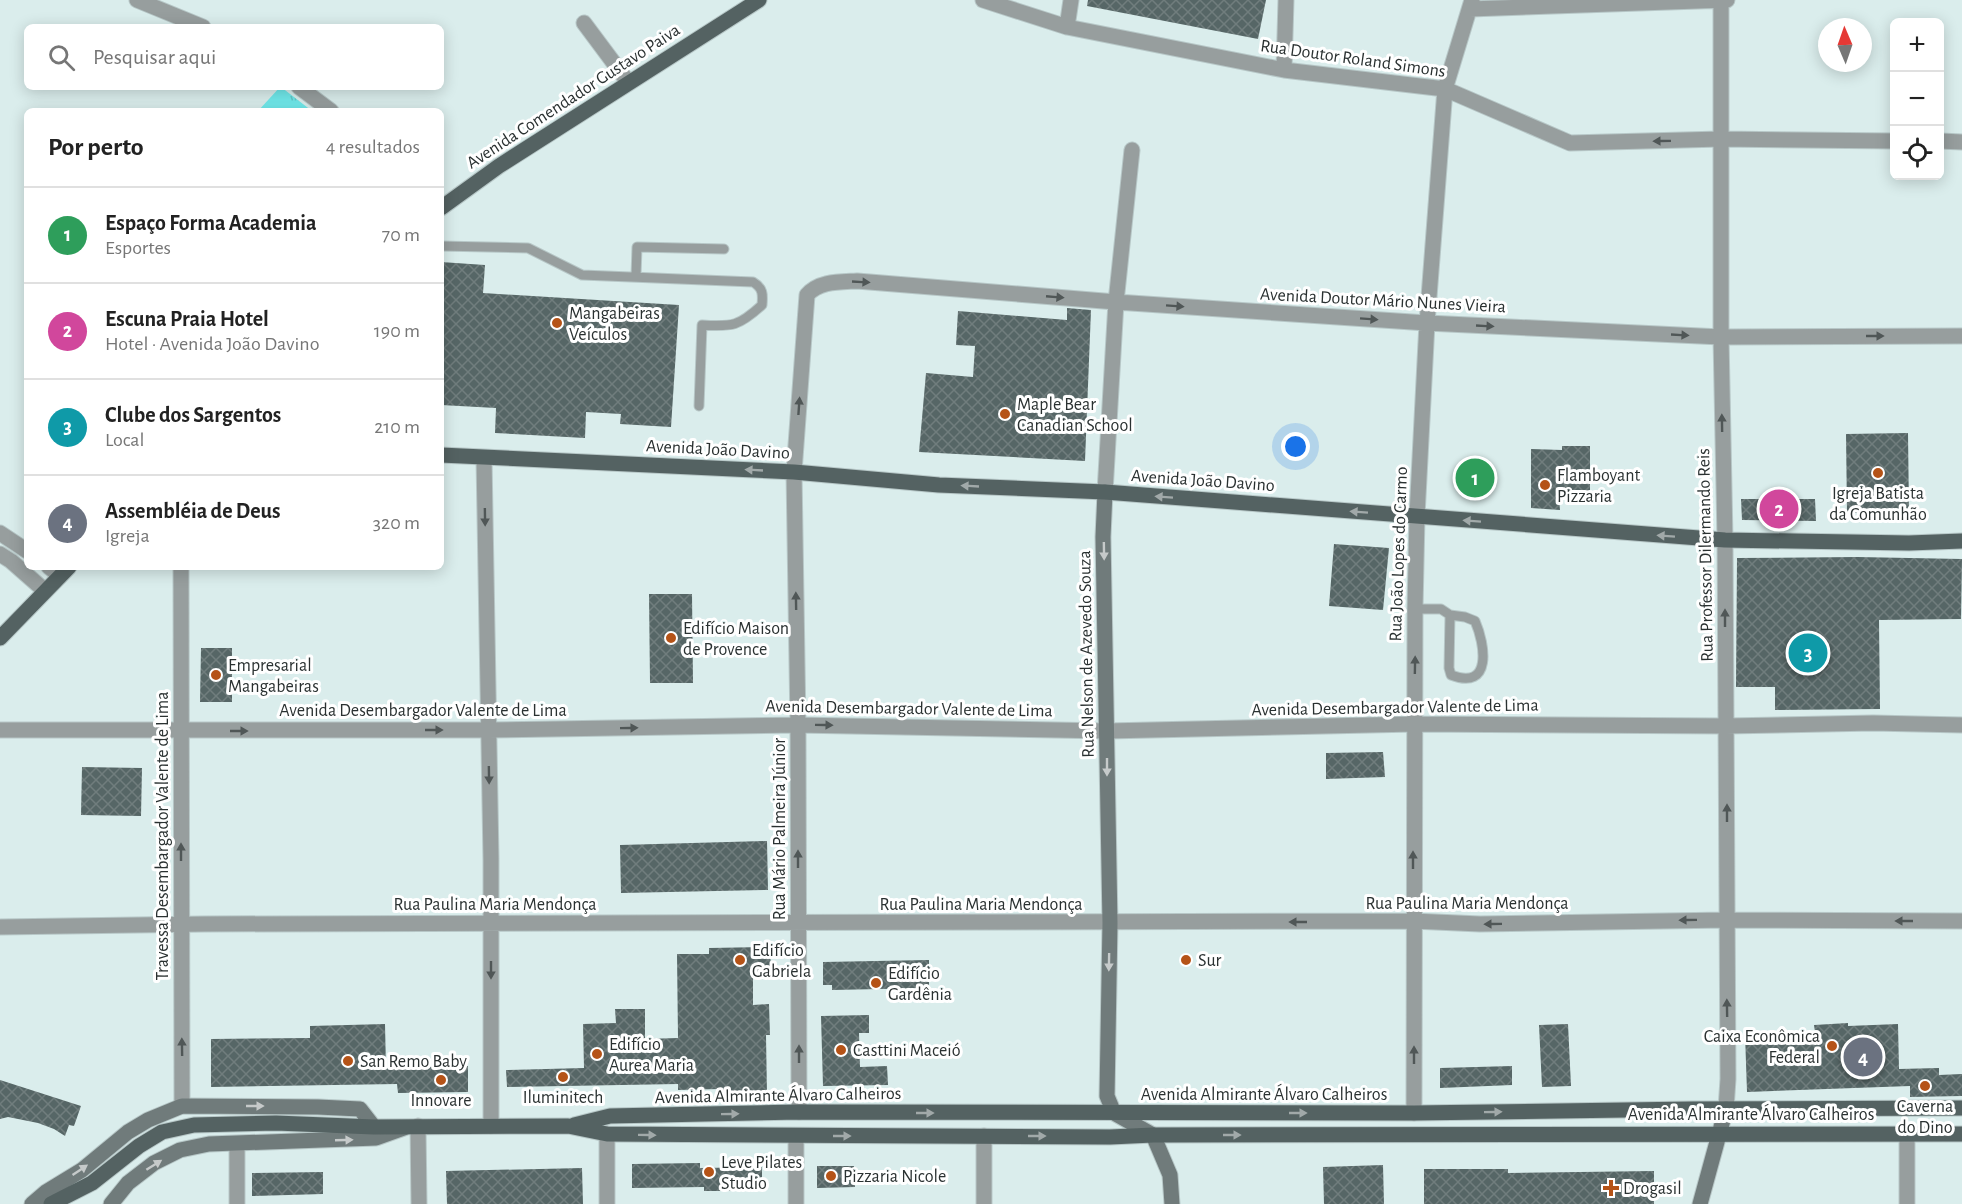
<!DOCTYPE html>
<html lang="pt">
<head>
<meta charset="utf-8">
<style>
	body { margin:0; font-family:"Alegreya Sans",sans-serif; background:#f2f2f2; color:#222 }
	.controls { position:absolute; right:18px; top:18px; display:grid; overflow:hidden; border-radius:9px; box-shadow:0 3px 15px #0003 }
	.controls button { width:54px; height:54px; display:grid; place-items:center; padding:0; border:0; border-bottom:2px solid #e0e0e0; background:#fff; color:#222; font:30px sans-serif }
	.compass { position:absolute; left:1818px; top:18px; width:54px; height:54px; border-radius:50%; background:#fff; box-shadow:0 3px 15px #0003; rotate:358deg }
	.you { position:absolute; left:1296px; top:447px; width:21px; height:21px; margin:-15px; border:4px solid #fff; border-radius:50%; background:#1a73e8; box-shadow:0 0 0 9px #1a73e833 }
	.badge { display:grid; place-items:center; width:39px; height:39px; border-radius:50%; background:#1a73e8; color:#fff; font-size:20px; font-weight:700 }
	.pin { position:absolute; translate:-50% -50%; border:3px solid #fff; box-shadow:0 2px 6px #0006 }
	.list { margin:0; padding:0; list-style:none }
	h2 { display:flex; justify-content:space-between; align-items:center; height:78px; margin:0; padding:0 24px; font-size:26px }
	h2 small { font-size:20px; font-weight:400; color:#767676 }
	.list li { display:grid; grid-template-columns:39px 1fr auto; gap:18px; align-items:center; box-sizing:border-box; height:96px; padding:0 24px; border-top:2px solid #e0e0e0 }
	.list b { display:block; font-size:22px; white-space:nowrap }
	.list p { margin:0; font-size:20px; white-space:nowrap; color:#767676 }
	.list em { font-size:20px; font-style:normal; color:#767676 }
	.icon { flex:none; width:33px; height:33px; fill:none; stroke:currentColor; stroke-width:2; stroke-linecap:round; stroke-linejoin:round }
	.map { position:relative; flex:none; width:1962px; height:1204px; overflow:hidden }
	.search { position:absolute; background:#fff; box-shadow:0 3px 15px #0003; left:24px; top:24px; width:420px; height:66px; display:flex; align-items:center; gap:15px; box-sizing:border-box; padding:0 21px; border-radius:9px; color:#767676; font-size:22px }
	.panel { position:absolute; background:#fff; box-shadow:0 3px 15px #0003; left:24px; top:108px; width:420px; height:462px; border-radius:9px }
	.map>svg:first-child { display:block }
	.park { fill:url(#park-tufts) }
	.building { fill:url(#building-cross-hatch) }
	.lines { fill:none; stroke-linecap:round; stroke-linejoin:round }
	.lane-casing { stroke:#b7c7c7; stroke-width:11 }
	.street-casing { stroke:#b7c7c7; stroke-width:17 }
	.secondary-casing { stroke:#b7c7c7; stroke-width:17 }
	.primary-casing { stroke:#b7c7c7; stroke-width:17 }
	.lane { stroke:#979e9e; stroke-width:9 }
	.street { stroke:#979e9e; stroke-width:15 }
	.secondary { stroke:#707b7b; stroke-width:15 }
	.primary { stroke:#546262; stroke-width:15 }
	.oneway { fill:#505757 }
	.oneway2 { fill:#a1a9a9 }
	.oneway3 { fill:#c6caca }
	.poi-dot { fill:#b55317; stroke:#fff; stroke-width:2 }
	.labels { text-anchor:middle; stroke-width:6; stroke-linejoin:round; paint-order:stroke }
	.street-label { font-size:18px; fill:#2a3131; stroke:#fff }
	.poi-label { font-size:18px; fill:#2a3131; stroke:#fff; text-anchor:start }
</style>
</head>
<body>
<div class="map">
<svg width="1962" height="1204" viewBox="0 0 1962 1204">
	<defs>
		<pattern id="park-tufts" width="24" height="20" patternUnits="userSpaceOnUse" patternTransform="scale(1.5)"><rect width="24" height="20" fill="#70e9eb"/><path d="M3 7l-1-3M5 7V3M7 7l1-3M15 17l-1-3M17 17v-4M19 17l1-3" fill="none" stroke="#61c8ca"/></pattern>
		<pattern id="building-cross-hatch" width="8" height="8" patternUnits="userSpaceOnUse" patternTransform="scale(1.5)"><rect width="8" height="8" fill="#566666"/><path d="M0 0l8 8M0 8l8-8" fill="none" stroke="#707d7d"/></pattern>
	</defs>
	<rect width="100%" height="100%" fill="#daedec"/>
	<path class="park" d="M 280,87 L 281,87 L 312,111 L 258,111 Z"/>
	<path class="building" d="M 1088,0 L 1266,0 L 1258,39 L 1087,6 Z
		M 441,262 L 485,265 L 483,293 L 679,305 L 671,427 L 620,424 L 621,414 L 586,412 L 585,438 L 495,433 L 496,408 L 441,405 Z
		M 1067,308 L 1091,310 L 1085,461 L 919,452 L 926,373 L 973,377 L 975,346 L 956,345 L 958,311 L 1067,320 Z
		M 1908,433 L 1909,512 L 1847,513 L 1846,434 Z
		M 1562,446 L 1590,446 L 1590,499 L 1559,499 L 1560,510 L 1531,508 L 1531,449 L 1562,450 Z
		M 1741,499 L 1815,499 L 1816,521 L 1742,520 Z
		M 1334,544 L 1389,548 L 1383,610 L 1329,606 Z
		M 1857,557 L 1962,559 L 1961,619 L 1879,620 L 1880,709 L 1775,710 L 1775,687 L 1736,687 L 1737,558 Z
		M 649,594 L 692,594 L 693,683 L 650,683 Z
		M 201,648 L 232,648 L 232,702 L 200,702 Z
		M 1383,752 L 1385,777 L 1326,779 L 1326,753 Z
		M 82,767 L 142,768 L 141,816 L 81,815 Z
		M 767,841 L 768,890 L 621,893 L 620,845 Z
		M 770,947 L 771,972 L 753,972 L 753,1005 L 769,1004 L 770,1035 L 766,1035 L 767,1095 L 720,1096 L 720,1089 L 678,1090 L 678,1084 L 507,1087 L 506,1070 L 584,1068 L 583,1024 L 616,1023 L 615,1009 L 645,1009 L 645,1039 L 678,1038 L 677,954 L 709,954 L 709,948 Z
		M 929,960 L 929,988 L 832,990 L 832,985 L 823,985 L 823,962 Z
		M 869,1015 L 869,1033 L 859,1033 L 860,1067 L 887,1066 L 888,1085 L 823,1086 L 821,1016 Z
		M 1848,1023 L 1848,1026 L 1898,1024 L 1899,1069 L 1939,1068 L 1939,1075 L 1962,1074 L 1962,1096 L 1910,1097 L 1910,1086 L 1747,1092 L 1745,1034 L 1815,1032 L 1814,1025 Z
		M 385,1024 L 386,1068 L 468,1066 L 468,1092 L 398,1093 L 397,1084 L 211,1087 L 211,1039 L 310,1038 L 310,1026 Z
		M 1568,1024 L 1571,1086 L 1542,1087 L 1539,1025 Z
		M 1512,1066 L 1512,1085 L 1440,1088 L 1440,1068 Z
		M 0,1080 L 81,1106 L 74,1126 L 69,1125 L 65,1136 L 54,1129 L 38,1123 L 8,1117 L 0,1119 Z
		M 700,1163 L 700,1168 L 762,1167 L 762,1191 L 704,1191 L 704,1187 L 632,1188 L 632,1164 Z
		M 1383,1165 L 1384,1204 L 1324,1204 L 1323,1167 Z
		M 817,1166 L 854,1166 L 855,1187 L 817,1188 Z
		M 582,1168 L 583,1204 L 447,1204 L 446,1171 Z
		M 1424,1169 L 1508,1169 L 1508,1173 L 1654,1171 L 1654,1204 L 1424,1204 Z
		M 323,1172 L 323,1194 L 252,1196 L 252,1173 Z"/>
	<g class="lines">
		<defs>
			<path id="lane" d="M 441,246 L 528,248 L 582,275 L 753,282 C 763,288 763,294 762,305 C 739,326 733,327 702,325 L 699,406
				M 636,276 L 637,247 L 724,249
				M 1415,609 L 1441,609 L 1450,615 L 1449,668 L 1451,675 C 1493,691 1485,644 1475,621 L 1465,617 L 1450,615"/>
			<path id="street" d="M 137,0 L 203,27
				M 983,0 L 1067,27 L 1284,70 L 1445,89 L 1570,143 L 1721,139 L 1894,141
				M 1721,0 L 1721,337 L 1725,540 L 1728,1079 L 1726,1109
				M 1470,9 L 1727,0
				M 584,23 L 628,82
				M 1067,27 L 1071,0
				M 1284,70 L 1286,0
				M 299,87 L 331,111
				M 1940,141 L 1962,142
				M 484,458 L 491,860 L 491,1126
				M 1105,492 L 1116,302 L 1132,150
				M 0,533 L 27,551
				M 0,554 L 11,561 L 44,590
				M 49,567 L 60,576
				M 181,567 L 182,1106
				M 0,730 L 488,730 L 798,725 L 1107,731 L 1414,724 L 1726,726 L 1873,723 L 1962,725
				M 0,927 L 204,924 L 1413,921 L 1480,924 L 1726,920 L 1962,921
				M 799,1112 L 798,725 L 794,472 L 807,295 C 819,281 839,282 857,281 L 1116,302 L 1427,323 L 1721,337 L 1962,336
				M 1414,1113 L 1415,609 L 1417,516 L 1427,323 L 1445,89 L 1472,0
				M 418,1126 L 419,1204
				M 607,1134 L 607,1204
				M 1907,1134 L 1907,1204
				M 796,1137 L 796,1204
				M 237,1144 L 237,1204
				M 984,1204 L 984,1136"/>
			<path id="secondary" d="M 1105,492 L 1103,537 L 1110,923 L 1107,1096 L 1114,1113 L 1153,1135 L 1170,1175 L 1172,1204
				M 32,1204 L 46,1192 L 82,1170 L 128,1132 L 148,1120 L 182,1106 L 318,1107 L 360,1109 L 374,1127
				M 111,1204 L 128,1183 L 154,1163 L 180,1150 L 209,1144 L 376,1138 L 404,1128
				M 1700,1204 L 1726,1109"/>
			<path id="primary" d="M 441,208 L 499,166 L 759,0
				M 441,455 L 794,472 L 939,485 L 1105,492 L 1725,540 L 1909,543 L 1962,541
				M 0,638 L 69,567
				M 574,1125 L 610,1116 L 799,1112 L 1414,1113 L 1692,1109 L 1962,1108
				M 51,1204 L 92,1183 L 139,1146 L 162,1132 L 194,1125 L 276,1123 L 374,1127 L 568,1126 L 607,1134 L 1110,1137 L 1153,1135 L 1962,1134"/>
		</defs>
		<use href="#lane" class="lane-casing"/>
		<use href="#street" class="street-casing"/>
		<use href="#secondary" class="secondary-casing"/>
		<use href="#primary" class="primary-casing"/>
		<use href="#lane" class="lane"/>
		<use href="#street" class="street"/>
		<use href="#secondary" class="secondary"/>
		<use href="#primary" class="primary"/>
	</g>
	<defs><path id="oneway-solid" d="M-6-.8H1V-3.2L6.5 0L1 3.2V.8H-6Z" transform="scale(1.5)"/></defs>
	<g class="oneway">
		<use href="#oneway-solid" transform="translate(1662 141) rotate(179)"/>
		<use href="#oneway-solid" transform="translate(861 282) rotate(3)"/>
		<use href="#oneway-solid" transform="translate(1055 297) rotate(5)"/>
		<use href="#oneway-solid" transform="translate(1175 306) rotate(4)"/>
		<use href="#oneway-solid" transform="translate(1369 319) rotate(4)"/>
		<use href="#oneway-solid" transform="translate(1485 326) rotate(3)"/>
		<use href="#oneway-solid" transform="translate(1680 335) rotate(3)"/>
		<use href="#oneway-solid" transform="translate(1875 336)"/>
		<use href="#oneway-solid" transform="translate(799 406) rotate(-86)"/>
		<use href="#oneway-solid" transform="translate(1722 423) rotate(-91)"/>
		<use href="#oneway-solid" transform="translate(485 517) rotate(89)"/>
		<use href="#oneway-solid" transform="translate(796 601) rotate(-91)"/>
		<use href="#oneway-solid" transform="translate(1725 618) rotate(-90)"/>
		<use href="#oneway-solid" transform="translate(1415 665) rotate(-89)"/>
		<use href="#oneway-solid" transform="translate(824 725) rotate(1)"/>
		<use href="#oneway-solid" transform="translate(629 728) rotate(-1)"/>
		<use href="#oneway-solid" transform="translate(434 730)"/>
		<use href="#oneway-solid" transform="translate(239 731)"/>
		<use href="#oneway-solid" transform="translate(489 775) rotate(89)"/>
		<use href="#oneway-solid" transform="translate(1727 813) rotate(-90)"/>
		<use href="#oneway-solid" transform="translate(181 852) rotate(-90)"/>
		<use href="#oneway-solid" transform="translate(798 859) rotate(-90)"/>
		<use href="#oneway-solid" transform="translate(1413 860) rotate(-90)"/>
		<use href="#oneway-solid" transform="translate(1688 920) rotate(179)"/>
		<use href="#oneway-solid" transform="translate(1904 921) rotate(-180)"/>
		<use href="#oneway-solid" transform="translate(1298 922) rotate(180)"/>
		<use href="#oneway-solid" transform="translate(1493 924) rotate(179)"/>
		<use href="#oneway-solid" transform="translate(491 970) rotate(90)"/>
		<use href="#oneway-solid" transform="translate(1727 1008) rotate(-91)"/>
		<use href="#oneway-solid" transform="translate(182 1047) rotate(-91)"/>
		<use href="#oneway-solid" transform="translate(799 1054) rotate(-90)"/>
		<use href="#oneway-solid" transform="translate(1414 1055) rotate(-90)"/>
	</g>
	<g class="oneway2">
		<use href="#oneway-solid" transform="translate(754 470) rotate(-177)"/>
		<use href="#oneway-solid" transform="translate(970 486) rotate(-177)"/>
		<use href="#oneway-solid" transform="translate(1164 497) rotate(-176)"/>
		<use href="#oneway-solid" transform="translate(1359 512) rotate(-176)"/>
		<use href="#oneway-solid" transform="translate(1472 521) rotate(-176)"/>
		<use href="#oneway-solid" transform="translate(1666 536) rotate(-176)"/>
		<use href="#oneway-solid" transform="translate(1493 1112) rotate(-1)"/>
		<use href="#oneway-solid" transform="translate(925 1113)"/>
		<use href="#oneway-solid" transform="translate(1298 1113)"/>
		<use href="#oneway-solid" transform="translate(730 1114) rotate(-1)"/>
		<use href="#oneway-solid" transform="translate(647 1135) rotate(1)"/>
		<use href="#oneway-solid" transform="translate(1232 1135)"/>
		<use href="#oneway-solid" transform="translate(842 1136)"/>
		<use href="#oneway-solid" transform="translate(1037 1136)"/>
	</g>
	<g class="oneway3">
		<use href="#oneway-solid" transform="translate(1104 551) rotate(89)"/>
		<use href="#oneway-solid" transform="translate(1107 767) rotate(90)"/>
		<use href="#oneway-solid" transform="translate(1109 962) rotate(91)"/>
		<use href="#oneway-solid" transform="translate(255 1106)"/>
		<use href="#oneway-solid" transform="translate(344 1140) rotate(-2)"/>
		<use href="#oneway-solid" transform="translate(154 1165) rotate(-32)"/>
		<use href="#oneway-solid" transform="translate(80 1170) rotate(-34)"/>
	</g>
	<g class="poi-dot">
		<circle cx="557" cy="323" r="6"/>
		<circle cx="1005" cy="414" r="6"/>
		<circle cx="1878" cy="473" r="6"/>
		<circle cx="1545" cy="485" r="6"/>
		<circle cx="671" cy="638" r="6"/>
		<circle cx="216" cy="675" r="6"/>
		<circle cx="740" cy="960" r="6"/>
		<circle cx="1186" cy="960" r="6"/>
		<circle cx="876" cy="983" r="6"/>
		<circle cx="1832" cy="1046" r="6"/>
		<circle cx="841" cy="1050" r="6"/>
		<circle cx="597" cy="1054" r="6"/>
		<circle cx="348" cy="1061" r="6"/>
		<circle cx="563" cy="1077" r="6"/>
		<circle cx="441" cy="1080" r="6"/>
		<circle cx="1925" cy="1086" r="6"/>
		<circle cx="709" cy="1172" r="6"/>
		<circle cx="831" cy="1176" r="6"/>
		<path d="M1608 1179h6v6h6v6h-6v6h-6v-6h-6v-6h6z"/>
	</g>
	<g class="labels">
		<g class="street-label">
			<text transform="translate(1353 58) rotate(8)" y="6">Rua Doutor Roland Simons</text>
			<text transform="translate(573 96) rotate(-33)" y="6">Avenida Comendador Gustavo Paiva</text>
			<text transform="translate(1383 300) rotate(3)" y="6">Avenida Doutor Mário Nunes Vieira</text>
			<text transform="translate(718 449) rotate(3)" y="6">Avenida João Davino</text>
			<text transform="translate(1203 480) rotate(4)" y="6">Avenida João Davino</text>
			<text transform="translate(1398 554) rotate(-88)" y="6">Rua João Lopes do Carmo</text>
			<text transform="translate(1705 555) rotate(-91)" y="6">Rua Professor Dilermando Reis</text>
			<text transform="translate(1086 654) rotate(-91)" y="6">Rua Nelson de Azevedo Souza</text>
			<text transform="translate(1395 707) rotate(-1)" y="6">Avenida Desembargador Valente de Lima</text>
			<text transform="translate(909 708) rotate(1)" y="6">Avenida Desembargador Valente de Lima</text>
			<text x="423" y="716">Avenida Desembargador Valente de Lima</text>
			<text transform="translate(779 829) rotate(-90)" y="6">Rua Mário Palmeira Júnior</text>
			<text transform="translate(162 836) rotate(-90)" y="6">Travessa Desembargador Valente de Lima</text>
			<text x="1467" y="909">Rua Paulina Maria Mendonça</text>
			<text x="495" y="910">Rua Paulina Maria Mendonça</text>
			<text x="981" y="910">Rua Paulina Maria Mendonça</text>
			<text x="1264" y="1100">Avenida Almirante Álvaro Calheiros</text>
			<text transform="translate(778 1095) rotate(-1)" y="6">Avenida Almirante Álvaro Calheiros</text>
			<text x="1751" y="1120">Avenida Almirante Álvaro Calheiros</text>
		</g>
		<g class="poi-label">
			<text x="569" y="319">Mangabeiras<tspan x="569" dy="21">Veículos</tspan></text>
			<text x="1017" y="410">Maple Bear<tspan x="1017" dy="21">Canadian School</tspan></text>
			<text x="1557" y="481">Flamboyant<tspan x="1557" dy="21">Pizzaria</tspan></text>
			<text x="1878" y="499" text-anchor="middle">Igreja Batista<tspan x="1878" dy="21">da Comunhão</tspan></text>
			<text x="683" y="634">Edifício Maison<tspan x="683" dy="21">de Provence</tspan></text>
			<text x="228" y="671">Empresarial<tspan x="228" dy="21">Mangabeiras</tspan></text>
			<text x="752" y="956">Edifício<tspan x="752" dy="21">Gabriela</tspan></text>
			<text x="1198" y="966">Sur</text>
			<text x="888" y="979">Edifício<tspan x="888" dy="21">Gardênia</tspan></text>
			<text x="1820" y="1042" text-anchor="end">Caixa Econômica<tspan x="1820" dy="21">Federal</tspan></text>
			<text x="609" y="1050">Edifício<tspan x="609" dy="21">Aurea Maria</tspan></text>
			<text x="853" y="1056">Casttini Maceió</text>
			<text x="360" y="1067">San Remo Baby</text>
			<text x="563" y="1103" text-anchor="middle">Iluminitech</text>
			<text x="441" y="1106" text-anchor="middle">Innovare</text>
			<text x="1925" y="1112" text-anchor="middle">Caverna<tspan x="1925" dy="21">do Dino</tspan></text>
			<text x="721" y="1168">Leve Pilates<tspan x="721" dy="21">Studio</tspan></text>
			<text x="843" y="1182">Pizzaria Nicole</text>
			<text x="1623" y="1194">Drogasil</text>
		</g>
	</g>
</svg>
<div class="controls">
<button>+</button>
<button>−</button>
<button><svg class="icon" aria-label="locate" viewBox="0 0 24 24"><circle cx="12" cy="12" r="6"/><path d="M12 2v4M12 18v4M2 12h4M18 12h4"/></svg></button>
</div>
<svg class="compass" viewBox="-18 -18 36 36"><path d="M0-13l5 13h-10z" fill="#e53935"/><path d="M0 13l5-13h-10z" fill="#767676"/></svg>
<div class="you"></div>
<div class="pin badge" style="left:1475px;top:478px;background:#2e9e5b">1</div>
<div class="pin badge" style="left:1779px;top:509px;background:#d1479c">2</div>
<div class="pin badge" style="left:1808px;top:653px;background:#0f9aa8">3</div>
<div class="pin badge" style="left:1863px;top:1057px;background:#6b7280">4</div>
<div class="search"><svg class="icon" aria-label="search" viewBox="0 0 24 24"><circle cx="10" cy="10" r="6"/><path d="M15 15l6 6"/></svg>Pesquisar aqui</div>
<section class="panel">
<h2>Por perto<small>4 resultados</small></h2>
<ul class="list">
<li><span class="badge" style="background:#2e9e5b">1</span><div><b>Espaço Forma Academia</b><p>Esportes</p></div><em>70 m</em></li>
<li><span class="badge" style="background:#d1479c">2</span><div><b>Escuna Praia Hotel</b><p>Hotel · Avenida João Davino</p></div><em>190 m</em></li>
<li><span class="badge" style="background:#0f9aa8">3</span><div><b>Clube dos Sargentos</b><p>Local</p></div><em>210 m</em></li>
<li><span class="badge" style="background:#6b7280">4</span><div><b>Assembléia de Deus</b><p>Igreja</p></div><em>320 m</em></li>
</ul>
</section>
</div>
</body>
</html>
